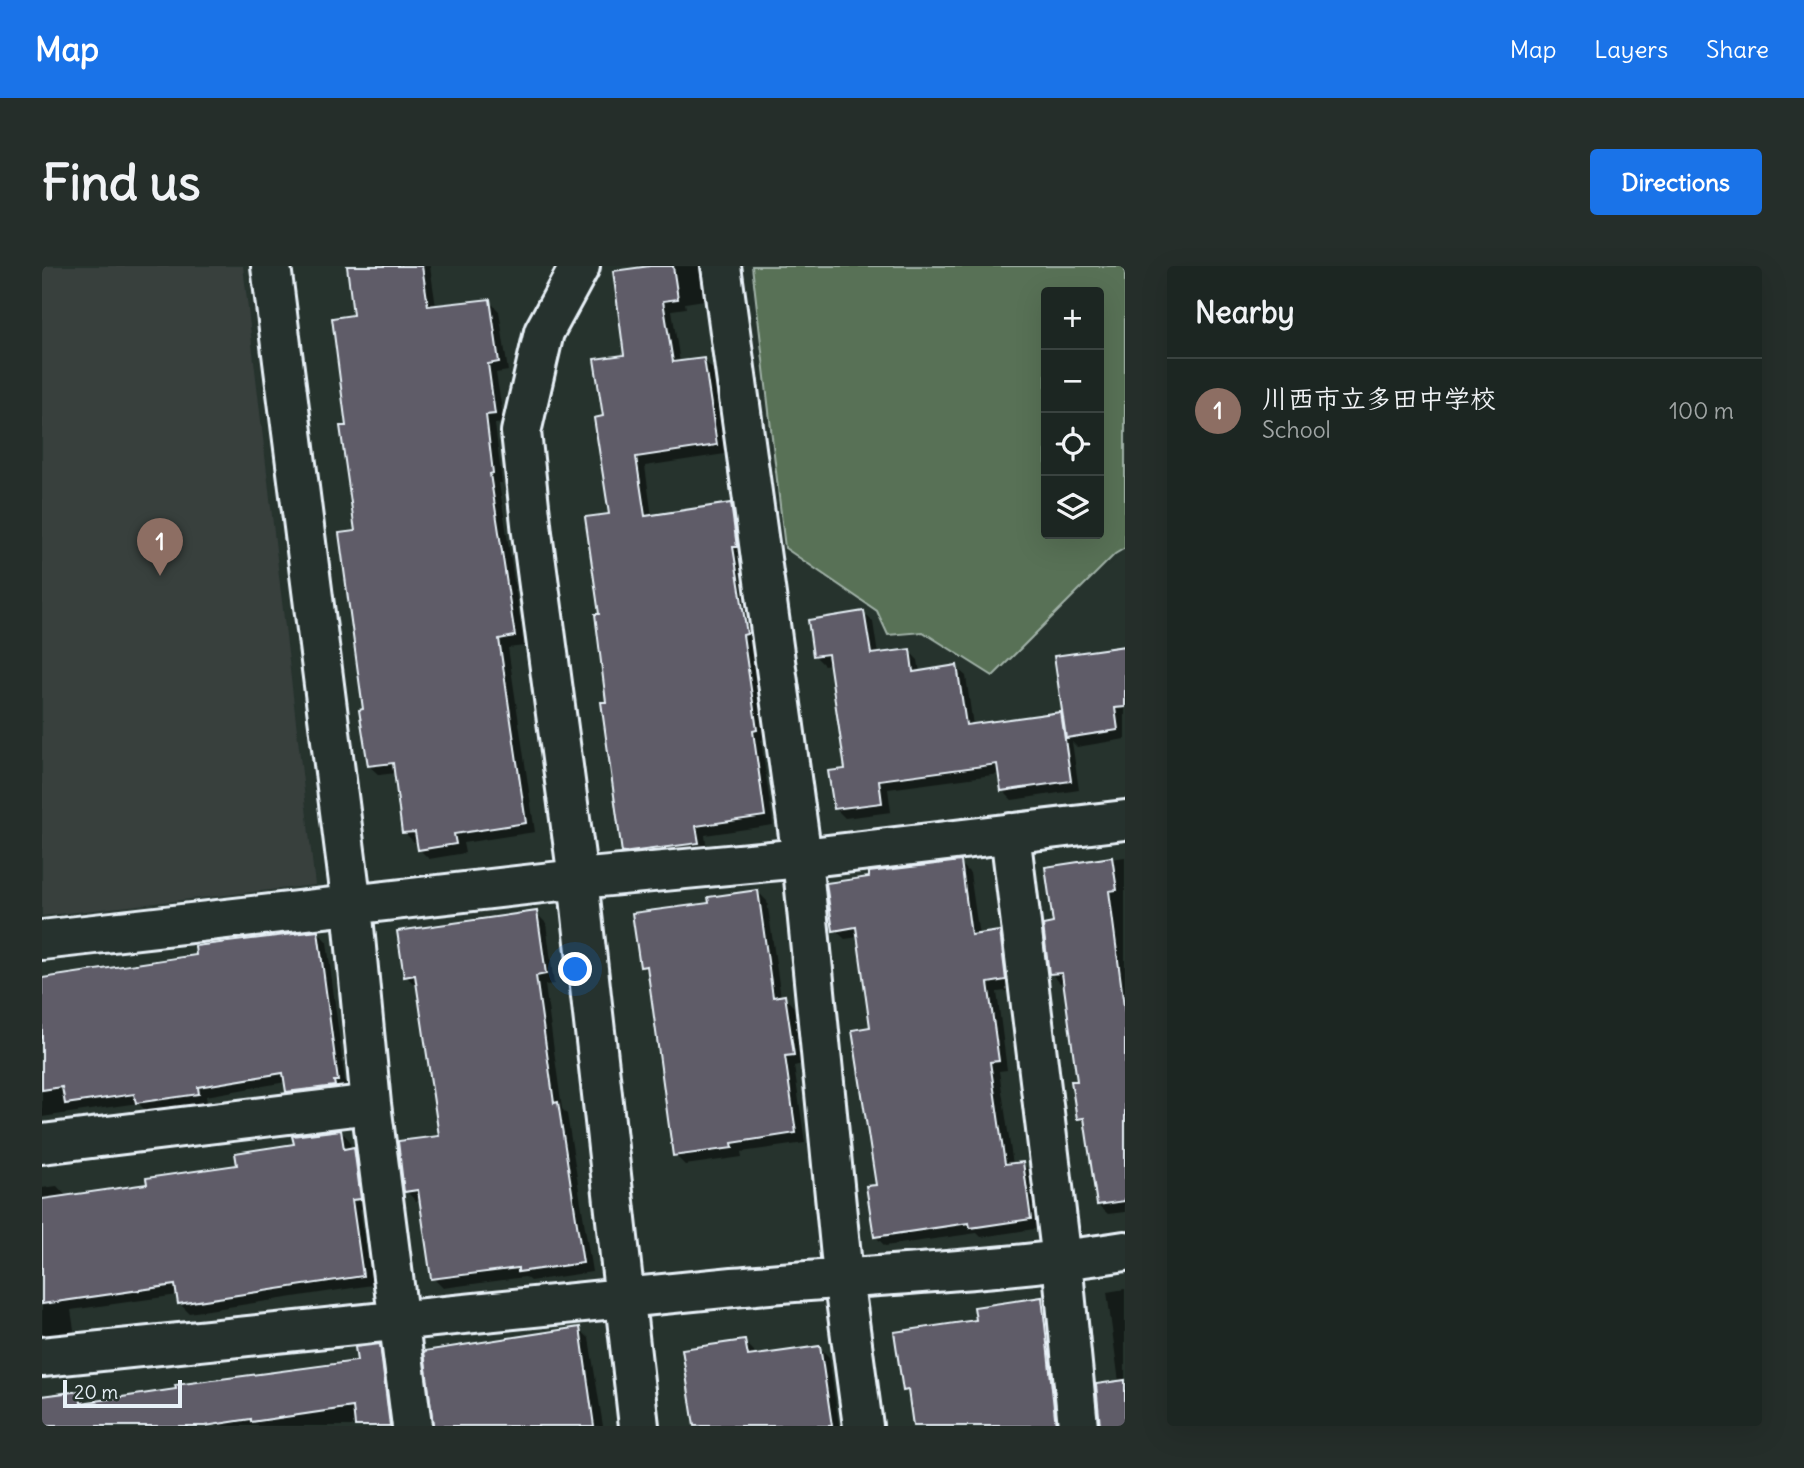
<!DOCTYPE html>
<html lang="en">
<head>
<meta charset="utf-8">
<style>
	body { margin:0; font-family:Delius,"Klee One",sans-serif; background:#252e2a; color:#f1f3f6 }
	.controls { position:absolute; right:21px; top:21px; display:grid; overflow:hidden; border-radius:7px; box-shadow:0 7px 28px #0002 }
	.controls button { width:63px; height:63px; display:grid; place-items:center; padding:0; border:0; border-bottom:2px solid #3a4340; background:#1c2622; color:#f1f3f6; font:35px sans-serif }
	.scale { position:absolute; left:21px; bottom:18px; width:119px; box-sizing:border-box; padding-left:7px; border:4px solid #e8f1f8; border-top:0; font-size:19px; line-height:24px; white-space:nowrap; color:#e8f1f8; -webkit-text-stroke:5px #26332d; paint-order:stroke }
	.you { position:absolute; left:534px; top:704px; width:24px; height:24px; margin:-18px; border:5px solid #fff; border-radius:50%; background:#1a73e8; box-shadow:0 0 0 10px #1a73e833 }
	.badge { display:grid; place-items:center; width:46px; height:46px; border-radius:50%; background:#1a73e8; color:#fff; font-size:23px; font-weight:700 }
	.pin { position:absolute; translate:-50% -58px; filter:drop-shadow(0 2px 4px #0008) }
	.pin::after { content:''; position:absolute; top:37px; width:24px; height:21px; background:inherit; clip-path:polygon(0 0,100% 0,50% 100%) }
	.list { margin:0; padding:0; list-style:none }
	h2 { display:flex; justify-content:space-between; align-items:center; height:91px; margin:0; padding:0 28px; font-size:30px }
	h2 small { font-size:23px; font-weight:400; color:#a0a5a5 }
	.list li { display:grid; grid-template-columns:46px 1fr auto; gap:21px; align-items:center; box-sizing:border-box; height:105px; padding:0 28px; border-top:2px solid #3a4340 }
	.list b { display:block; font-size:26px; white-space:nowrap }
	.list p { margin:0; font-size:23px; white-space:nowrap; color:#a0a5a5 }
	.list em { font-size:23px; font-style:normal; color:#a0a5a5 }
	.icon { flex:none; width:38px; height:38px; fill:none; stroke:currentColor; stroke-width:2; stroke-linecap:round; stroke-linejoin:round }
	.map { position:relative; flex:none; width:1083px; height:1160px; overflow:hidden; border-radius:7px }
	header { display:flex; align-items:center; gap:42px; box-sizing:border-box; height:98px; padding:0 35px; background:#1a73e8; color:#fff }
	header strong { font-size:33px }
	nav { display:flex; gap:38px; margin-inline-start:auto; font-size:24px }
	.intro { display:flex; align-items:center; justify-content:space-between; box-sizing:border-box; height:168px; padding:0 42px }
	h1 { margin:0; font-size:49px }
	.button { padding:18px 32px; border-radius:7px; background:#1a73e8; color:#fff; font-size:24px; font-weight:700 }
	main { display:flex; gap:42px; padding:0 42px }
	aside { flex:1; background:#1c2622; border-radius:7px; box-shadow:0 7px 28px #0002 }
	.map>svg:first-child { display:block }
	.built { fill:#373f3e }
	.green { fill:#587156; stroke:#a0b1a7; stroke-width:2; fill-rule:evenodd }
	.shadow { fill:#0007 }
	.building { fill:#5e5c67; stroke:#e8f1f8; stroke-width:2 }
	.lines { fill:none; stroke-linecap:round; stroke-linejoin:round }
	.minor-casing { stroke:#e8f1f8; stroke-width:44 }
	.minor { stroke:#26332d; stroke-width:38 }
</style>
</head>
<body>
<header>
<strong>Map</strong>
<nav><a>Map</a><a>Layers</a><a>Share</a></nav>
</header>
<div class="intro"><h1>Find us</h1><a class="button">Directions</a></div>
<main>
<div class="map">
<svg width="1083" height="1160" viewBox="0 0 1083 1160">
	<rect width="100%" height="100%" fill="#26332d"/>
	<filter id="ink" filterUnits="userSpaceOnUse"><feTurbulence type="fractalNoise" baseFrequency=".0143" numOctaves="2"/><feDisplacementMap in="SourceGraphic" scale="14" xChannelSelector="R" yChannelSelector="G"/><feConvolveMatrix kernelMatrix="1 2 1 2 8 2 1 2 1" color-interpolation-filters="sRGB"/></filter>
	<g filter="url(#ink)">
		<path class="built" d="M 0,0 L 201,0 L 273,619 L 0,650 Z"/>
		<path class="green" d="M 710,0 L 1083,0 L 1083,282 L 1073,288 L 951,410 L 881,366 L 846,369 L 835,345 L 743,282 ZM 1057,26 L 1057,268 L 1004,268 L 1004,26 Z"/>
		<path class="shadow" d="M 306,0 L 388,0 L 394,41 L 447,35 L 457,45 L 466,105 L 454,107 L 462,157 L 453,158 L 460,217 L 457,217 L 482,380 L 466,382 L 493,566 L 421,577 L 423,587 L 387,593 L 377,583 L 376,576 L 372,576 L 362,566 L 354,507 L 337,509 L 327,500 L 315,267 L 306,161 L 313,51 Z
			M 621,0 L 664,0 L 669,33 L 643,37 L 644,42 L 630,44 L 638,97 L 661,94 L 671,103 L 683,188 L 603,200 L 610,251 L 689,239 L 698,249 L 713,377 L 709,378 L 723,473 L 719,474 L 731,559 L 663,569 L 665,586 L 591,596 L 581,586 L 559,349 L 569,249 L 563,152 L 584,91 Z
			M 822,347 L 831,356 L 836,389 L 867,385 L 876,394 L 878,407 L 914,401 L 924,410 L 931,460 L 1018,448 L 1023,452 L 1083,382 L 1083,473 L 1035,481 L 1030,476 L 1037,524 L 970,534 L 960,524 L 958,508 L 846,523 L 849,546 L 803,552 L 794,543 L 805,504 L 789,398 L 782,399 L 773,390 Z
			M 1083,591 L 1083,946 L 1066,948 L 1056,939 L 1045,860 L 1037,852 L 1037,816 L 1023,716 L 1018,717 L 1009,707 L 1013,659 L 1005,602 Z
			M 918,597 L 928,607 L 937,670 L 957,667 L 967,676 L 973,724 L 955,726 L 965,804 L 957,805 L 971,899 L 980,897 L 990,907 L 998,962 L 939,971 L 935,967 L 843,980 L 833,970 L 836,920 L 830,763 L 817,671 L 803,673 L 793,664 Z
			M 716,626 L 725,635 L 739,732 L 742,731 L 752,741 L 760,798 L 752,800 L 763,877 L 699,886 L 700,891 L 643,899 L 633,889 L 608,708 L 600,700 L 669,638 Z
			M 494,647 L 504,657 L 512,718 L 503,719 L 520,843 L 525,848 L 550,1006 L 488,1015 L 483,1011 L 401,1022 L 391,1012 L 380,934 L 374,935 L 364,925 L 399,871 L 376,719 L 373,719 L 364,710 Z
			M 276,666 L 285,676 L 304,824 L 255,835 L 245,825 L 244,816 L 164,830 L 165,837 L 104,845 L 96,837 L 0,851 L 0,714 L 156,691 Z
			M 299,865 L 308,875 L 309,883 L 312,883 L 321,893 L 328,942 L 318,943 L 330,1019 L 147,1047 L 138,1038 L 136,1029 L 29,1044 L 33,1070 L 0,1075 L 0,922 L 15,920 L 25,931 L 107,919 L 197,900 Z
			M 1083,1023 L 1083,1160 L 1059,1160 L 1077,1116 L 1065,1026 Z
			M 1000,1033 L 1009,1043 L 1022,1160 L 873,1160 L 868,1130 L 863,1124 L 936,1056 Z
			M 537,1063 L 547,1072 L 561,1160 L 393,1160 Z
			M 703,1076 L 712,1085 L 713,1091 L 778,1082 L 787,1091 L 797,1160 L 729,1160 L 678,1140 Z
			M 337,1080 L 346,1090 L 355,1160 L 0,1160 L 0,1132 L 37,1127 L 47,1137 L 317,1097 Z"/>
		<path class="building" d="M 305,0 L 380,0 L 386,40 L 448,33 L 457,96 L 446,98 L 453,148 L 444,149 L 451,207 L 448,208 L 473,370 L 457,373 L 484,557 L 412,568 L 414,578 L 376,584 L 373,566 L 360,567 L 351,497 L 326,500 L 317,444 L 321,443 L 297,267 L 313,265 L 298,160 L 304,160 L 290,52 L 311,49 Z
			M 608,0 L 631,0 L 636,33 L 621,35 L 631,96 L 662,92 L 675,179 L 594,191 L 603,250 L 689,237 L 695,281 L 691,281 L 705,368 L 701,369 L 715,464 L 711,465 L 723,550 L 654,560 L 657,577 L 580,587 L 559,436 L 564,436 L 553,348 L 557,348 L 543,251 L 567,248 L 552,152 L 561,150 L 552,93 L 582,89 L 571,5 Z
			M 822,345 L 829,388 L 868,383 L 871,406 L 915,399 L 924,459 L 1019,446 L 1029,515 L 959,525 L 955,498 L 837,514 L 840,537 L 792,543 L 786,505 L 803,503 L 786,388 L 771,390 L 766,354 Z
			M 1083,380 L 1083,441 L 1073,442 L 1076,464 L 1024,472 L 1012,390 Z
			M 1070,591 L 1075,624 L 1067,625 L 1083,748 L 1083,935 L 1055,939 L 1042,852 L 1035,853 L 1029,815 L 1035,815 L 1020,707 L 1007,708 L 1001,659 L 1011,657 L 1003,601 Z
			M 919,595 L 929,669 L 958,665 L 964,714 L 946,717 L 957,795 L 948,796 L 963,898 L 981,896 L 989,953 L 928,962 L 927,957 L 832,971 L 824,920 L 834,919 L 810,764 L 828,761 L 814,661 L 791,665 L 784,617 L 827,611 L 827,606 Z
			M 716,624 L 731,731 L 743,729 L 752,789 L 743,790 L 754,867 L 690,877 L 691,882 L 631,890 L 605,700 L 598,701 L 590,647 L 667,637 L 666,631 Z
			M 495,645 L 504,708 L 494,710 L 512,837 L 516,836 L 541,997 L 476,1006 L 476,1002 L 389,1013 L 376,924 L 362,926 L 356,875 L 397,870 L 373,709 L 362,711 L 355,665 Z
			M 276,665 L 296,815 L 292,815 L 293,820 L 244,826 L 241,807 L 156,821 L 157,828 L 94,837 L 92,828 L 23,838 L 20,821 L 0,824 L 0,712 L 154,689 L 153,680 Z
			M 299,864 L 302,883 L 312,881 L 319,933 L 310,934 L 321,1010 L 136,1038 L 133,1019 L 0,1038 L 0,933 L 105,918 L 104,912 L 195,899 L 193,887 L 252,878 L 250,870 Z
			M 1000,1031 L 1014,1160 L 871,1160 L 866,1124 L 861,1125 L 852,1066 L 934,1054 L 932,1041 Z
			M 538,1061 L 552,1160 L 391,1160 L 382,1085 Z
			M 703,1074 L 706,1090 L 778,1080 L 790,1160 L 652,1160 L 640,1083 Z
			M 338,1078 L 348,1160 L 313,1160 L 311,1141 L 209,1156 L 209,1153 L 163,1160 L 0,1160 L 0,1130 L 38,1125 L 39,1137 L 134,1123 L 133,1119 L 315,1095 L 313,1081 Z
			M 1083,1114 L 1083,1160 L 1058,1160 L 1054,1118 Z"/>
		<g class="lines">
			<defs>
				<path id="minor" d="M 538,0 L 502,66 L 479,166 L 490,267 L 536,613 L 597,1160
					M 679,0 L 760,592 L 801,1011 L 821,1160
					M 968,567 L 1020,995 L 1036,1160
					M 0,674 L 536,613 L 760,592 L 1083,554
					M 329,838 L 370,1160
					M 0,878 L 329,838 L 310,640 L 229,0
					M 0,1091 C 230,1068 461,1043 691,1021 C 821,1009 954,1006 1083,985"/>
			</defs>
			<use href="#minor" class="minor-casing"/>
			<use href="#minor" class="minor"/>
		</g>
	</g>
</svg>
<div class="controls">
<button>+</button>
<button>−</button>
<button><svg class="icon" aria-label="locate" viewBox="0 0 24 24"><circle cx="12" cy="12" r="6"/><path d="M12 2v4M12 18v4M2 12h4M18 12h4"/></svg></button>
<button><svg class="icon" aria-label="layers" viewBox="0 0 24 24"><path d="M12 4l9 5-9 5-9-5zM3 14l9 5 9-5"/></svg></button>
</div>
<div class="scale">20 m</div>
<div class="you"></div>
<div class="pin badge" style="left:118px;top:310px;background:#8d6e63">1</div>
</div>
<aside>
<h2>Nearby<small></small></h2>
<ul class="list">
<li><span class="badge" style="background:#8d6e63">1</span><div><b>川西市立多田中学校</b><p>School</p></div><em>100 m</em></li>
</ul>
</aside>
</main>
</body>
</html>
